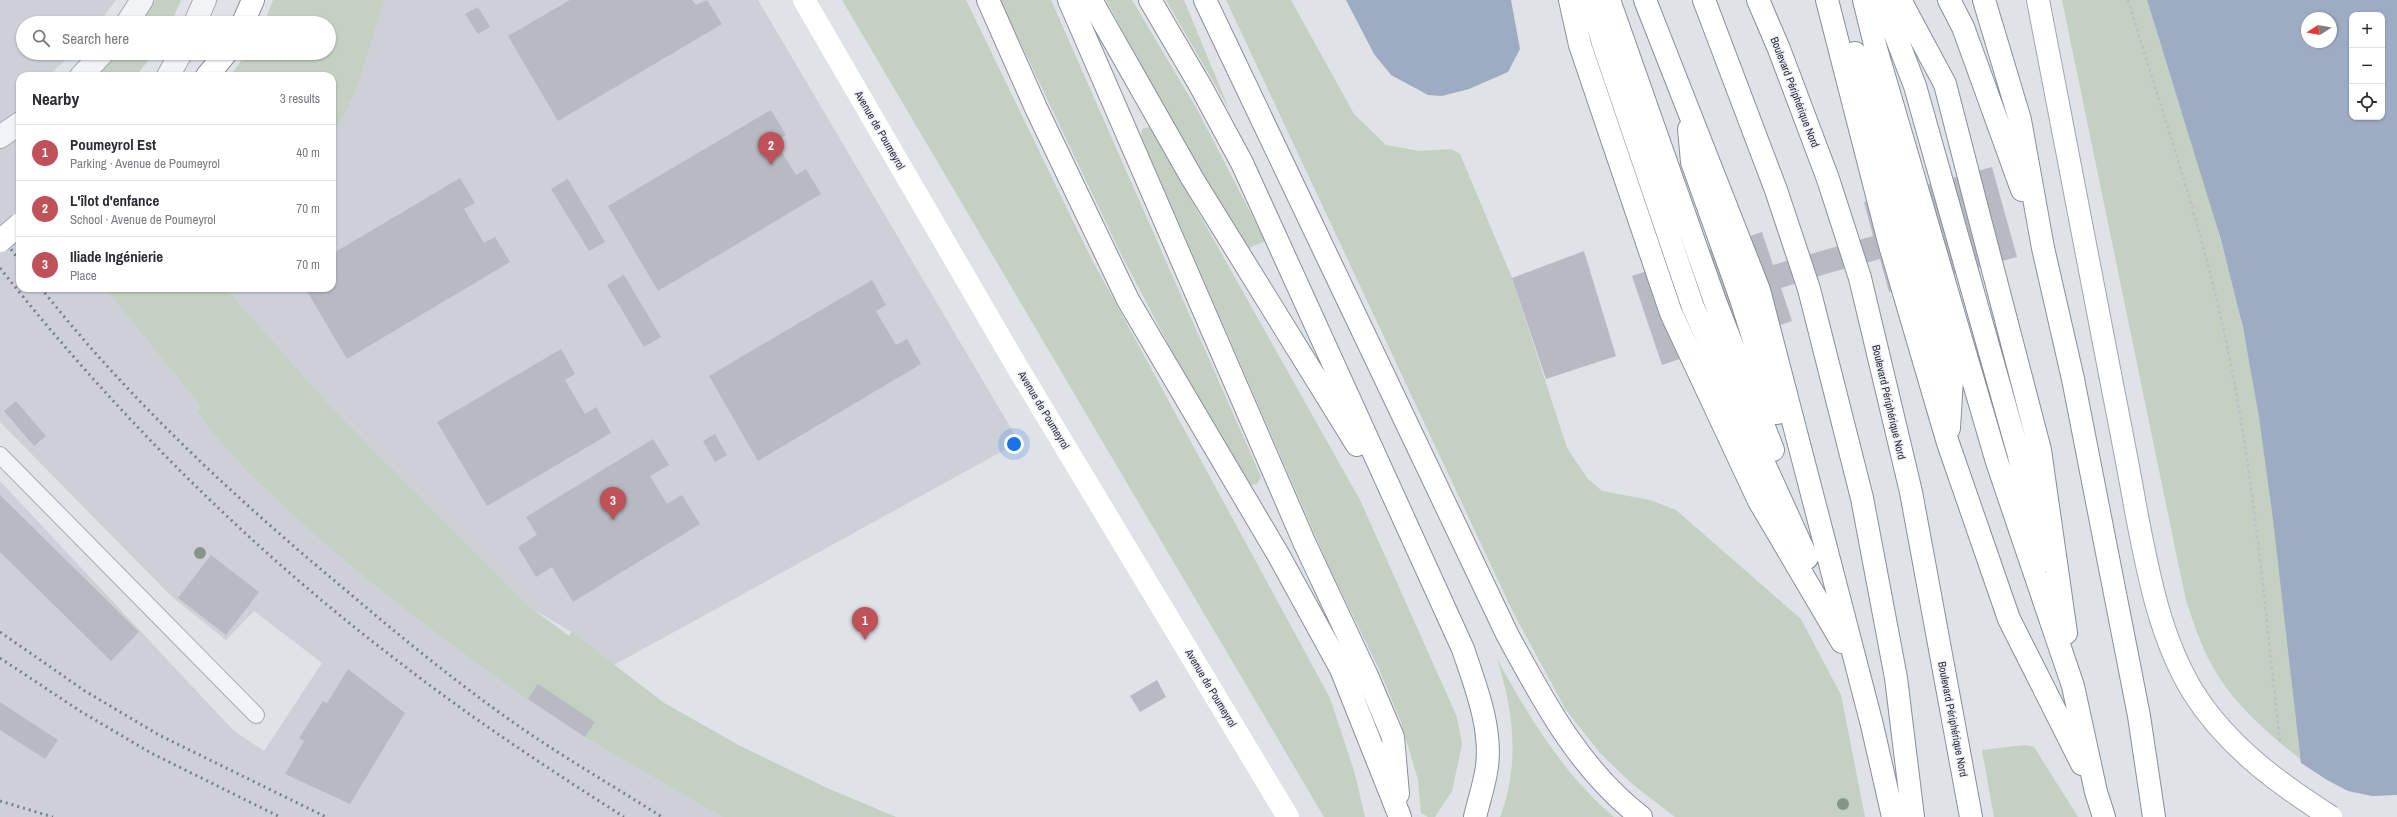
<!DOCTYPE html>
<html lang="en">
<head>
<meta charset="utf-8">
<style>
	body { margin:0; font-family:"Archivo Narrow",sans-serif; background:#f7f7f7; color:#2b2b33 }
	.controls { position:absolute; right:12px; top:12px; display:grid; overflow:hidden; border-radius:8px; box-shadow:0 1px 3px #0004 }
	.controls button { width:36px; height:36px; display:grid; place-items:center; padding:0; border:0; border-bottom:1px solid #e1e1e2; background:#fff; color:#2b2b33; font:20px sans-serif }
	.compass { position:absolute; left:2301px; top:12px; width:36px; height:36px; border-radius:50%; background:#fff; box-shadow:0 1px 3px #0004; rotate:259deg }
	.you { position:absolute; left:1014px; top:444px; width:14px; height:14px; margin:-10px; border:3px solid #fff; border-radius:50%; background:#1a73e8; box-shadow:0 0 0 6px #1a73e833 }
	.badge { display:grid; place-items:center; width:26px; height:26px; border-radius:50%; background:#be5258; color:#fff; font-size:13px; font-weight:700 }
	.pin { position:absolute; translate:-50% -33px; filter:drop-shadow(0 1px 2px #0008) }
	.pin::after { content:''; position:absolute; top:21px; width:14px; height:12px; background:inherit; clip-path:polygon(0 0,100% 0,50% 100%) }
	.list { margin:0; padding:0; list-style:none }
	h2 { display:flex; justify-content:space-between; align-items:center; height:52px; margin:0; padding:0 16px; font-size:17px }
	h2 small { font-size:13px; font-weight:400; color:#7c7c81 }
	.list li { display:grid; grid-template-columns:26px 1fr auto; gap:12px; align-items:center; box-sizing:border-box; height:56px; padding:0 16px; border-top:1px solid #e1e1e2 }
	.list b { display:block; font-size:15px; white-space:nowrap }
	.list p { margin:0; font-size:13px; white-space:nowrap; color:#7c7c81 }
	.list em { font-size:13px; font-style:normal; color:#7c7c81 }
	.icon { flex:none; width:22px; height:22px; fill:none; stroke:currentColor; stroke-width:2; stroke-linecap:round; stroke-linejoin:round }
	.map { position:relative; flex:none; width:2397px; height:817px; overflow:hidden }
	.search { position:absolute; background:#fff; box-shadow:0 1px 3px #0004; left:16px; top:16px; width:320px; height:44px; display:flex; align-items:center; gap:10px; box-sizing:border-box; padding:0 14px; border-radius:22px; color:#7c7c81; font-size:15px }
	.panel { position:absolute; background:#fff; box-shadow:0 1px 3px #0004; left:16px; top:72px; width:320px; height:220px; border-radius:12px }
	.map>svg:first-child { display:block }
	.built { fill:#ced0d8; fill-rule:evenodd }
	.green { fill:#c4d0c1 }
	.water { fill:#9eacc3; fill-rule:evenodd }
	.pier { fill:#dfe2e7 }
	.building { fill:#b7bac3 }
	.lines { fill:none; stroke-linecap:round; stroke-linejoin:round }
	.service-casing { stroke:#a5a9b0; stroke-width:18 }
	.minor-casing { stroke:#a5a9b0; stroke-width:24 }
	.primary-casing { stroke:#a0a5b1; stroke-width:24 }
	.trunk-casing { stroke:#888e9c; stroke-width:24 }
	.path { stroke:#bec0c6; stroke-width:2.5; stroke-dasharray:3 3; stroke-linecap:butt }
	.service { stroke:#f2f3f6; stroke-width:16 }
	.minor { stroke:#f2f3f6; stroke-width:22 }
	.secondary { stroke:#fff; stroke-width:22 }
	.primary { stroke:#fff; stroke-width:22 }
	.trunk { stroke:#fff; stroke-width:22 }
	.rail { stroke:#7b808f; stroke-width:3; stroke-dasharray:2 4; stroke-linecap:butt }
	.primary-bridge-casing { stroke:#a0a5b1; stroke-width:24; stroke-linecap:butt }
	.primary-bridge { stroke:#fff; stroke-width:22 }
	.tree { fill:#859587 }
	.labels { text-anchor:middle; stroke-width:3; stroke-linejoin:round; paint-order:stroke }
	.street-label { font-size:11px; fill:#2a2f3c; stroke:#eff0f5 }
</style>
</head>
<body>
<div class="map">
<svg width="2397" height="817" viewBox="0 0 2397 817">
	<rect width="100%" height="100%" fill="#dfe2e7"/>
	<path class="built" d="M 0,0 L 116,0 L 99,23 L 23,23 L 23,53 L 73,53 L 48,76 L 20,76 L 20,288 L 332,288 L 332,131 L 384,0 L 758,0 L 1019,442 L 614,665 L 664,703 L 740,746 L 829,789 L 896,817 L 0,817 L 0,481 L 234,731 L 264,751 L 322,663 L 254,611 L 226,640 L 172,597 L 0,422 ZM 534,610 L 572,632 L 569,636 Z"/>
	<path class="green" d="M 155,0 L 181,0 L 171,23 L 141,23 Z
		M 273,0 L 384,0 L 358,84 L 347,110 L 332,134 L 332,76 L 230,76 L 247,53 L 329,53 L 329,23 L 264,23 Z
		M 842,0 L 966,0 L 1090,256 L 1330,698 L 1355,774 L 1365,817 L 1324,817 Z
		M 1000,0 L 1051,0 L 1261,477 L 1257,484 L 1249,485 L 1184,374 L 1121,254 Z
		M 1106,0 L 1132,0 L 1198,111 L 1265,241 L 1249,248 L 1183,142 Z
		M 1166,0 L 1184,0 L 1229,109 Z
		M 1226,0 L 1291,0 L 1354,114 L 1386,145 L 1420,151 L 1451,149 L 1460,154 L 1512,278 L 1567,448 L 1587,478 L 1602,491 L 1650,500 L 1676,510 L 1801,619 L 1841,695 L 1865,817 L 1675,817 L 1631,783 L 1600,753 L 1566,710 L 1513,612 Z
		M 2062,0 L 2147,0 C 2179,108 2218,215 2242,326 C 2273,468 2284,615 2300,759 C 2264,730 2229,700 2208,658 C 2199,640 2193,620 2186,601 Z
		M 119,53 L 154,53 L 136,76 L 98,76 Z
		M 1149,127 L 1152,130 L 1360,500 L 1457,717 L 1462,744 L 1457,768 L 1452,791 L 1435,817 L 1428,817 L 1421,813 L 1418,780 L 1401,722 L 1379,669 L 1329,567 L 1141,136 L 1142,129 Z
		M 105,288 L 225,288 L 339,416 L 529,607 L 569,636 L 572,632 L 664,703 L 740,746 L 829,789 L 896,817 L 723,817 L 585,737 L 595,722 L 538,684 L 528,699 L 523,696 C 423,625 324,550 238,461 C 223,446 211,429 197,412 L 202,407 Z
		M 1497,659 C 1529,717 1563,774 1614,817 L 1500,817 C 1520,765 1514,712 1497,659 Z
		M 2025,745 L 2034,747 L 2078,817 L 1994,817 L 1982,750 Z"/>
	<path class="water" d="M 1346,0 L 1511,0 L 1520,49 L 1508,72 L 1469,89 L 1442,96 L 1428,95 L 1391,75 L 1374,54 Z
		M 2147,0 L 2397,0 L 2397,817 L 2307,817 L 2273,519 L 2259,417 L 2243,328 L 2221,240 ZM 2352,15 L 2382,15 L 2382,117 L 2352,117 ZM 2307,18 L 2331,18 L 2331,42 L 2307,42 Z"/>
	<path class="pier" d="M 2298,761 L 2327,780 L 2348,791 L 2372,796 L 2397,795 L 2397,817 L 2305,817 Z"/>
	<path class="building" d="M 570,0 L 692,0 L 696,5 L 707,0 L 722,24 L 558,121 L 508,36 Z
		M 478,7 L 490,27 L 478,34 L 465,14 Z
		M 771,110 L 786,135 L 775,141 L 796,175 L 806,169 L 821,194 L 658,291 L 608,206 Z
		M 1992,167 L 2017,257 L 1889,292 L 1880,259 L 1829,273 L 1781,288 L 1792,321 L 1662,365 L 1632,276 L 1762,232 L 1773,265 L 1873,236 L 1864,202 Z
		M 460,178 L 475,203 L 464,209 L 484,243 L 495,237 L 510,262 L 347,359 L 305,288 L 332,288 L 332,254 Z
		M 568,179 L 605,242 L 589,251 L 551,189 Z
		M 1584,251 L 1616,356 L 1546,379 L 1512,278 Z
		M 624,275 L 661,337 L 644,347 L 607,285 Z
		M 872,280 L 886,305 L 876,311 L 896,345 L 907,339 L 921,364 L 758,461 L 709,376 Z
		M 561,349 L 575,374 L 565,380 L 585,414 L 596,407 L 611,433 L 487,506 L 437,422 Z
		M 16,401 L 46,436 L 34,446 L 4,411 Z
		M 715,434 L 727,455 L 715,462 L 703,441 Z
		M 653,439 L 669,465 L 650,476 L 667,504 L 682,495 L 700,524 L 573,602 L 552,567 L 536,577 L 518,547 L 537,535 L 526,517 Z
		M 0,495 L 139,632 L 111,661 L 0,552 Z
		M 211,555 L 259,592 L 226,635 L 178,598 Z
		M 348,669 L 405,713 L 350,804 L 285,774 L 304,741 L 299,738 L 323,701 L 327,703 Z
		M 1157,680 L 1166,697 L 1140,712 L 1130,696 Z
		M 538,684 L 595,722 L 585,737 L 528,699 Z
		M 0,702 L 58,740 L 45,759 L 0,730 Z"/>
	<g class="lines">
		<defs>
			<path id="service" d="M 0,455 L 256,715"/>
			<path id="minor" d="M 127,23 L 142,0
				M 195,23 L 205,0
				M 81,76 L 103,53
				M 168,76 L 181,53
				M 0,137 L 20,123"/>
			<path id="primary" d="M 2038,0 L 2110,374"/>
			<path id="trunk" d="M 988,0 L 1036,108 L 1128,300 L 1279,556 L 1341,669 L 1400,817
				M 1069,0 L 1305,544 L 1368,678 L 1393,737 L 1398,794
				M 1091,0 L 1192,178 L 1357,445
				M 1150,0 L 1201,87 L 1242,163 L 1463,649 C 1475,685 1492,727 1487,766 C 1485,783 1479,800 1475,817
				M 1205,0 L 1507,634 C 1544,702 1579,769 1641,817
				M 1570,0 L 1580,45 L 1671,313 L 1759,501 L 1842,642
				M 1591,0 L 1603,43 L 1693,307 L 1807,558
				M 1609,0 L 1715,301 L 1773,450
				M 1645,0 L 1759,290 L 1872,725 L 1893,817
				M 1704,0 L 1776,190 L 1809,289 L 1862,498 L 1896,678 L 1913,817
				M 1758,0 L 1779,49 L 1828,179 L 1860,278 L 1911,492 L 1971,817
				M 1827,0 L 1889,242 L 1948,443 L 2009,619 L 2082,764
				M 1864,0 L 1875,45 L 1997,462 L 2073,686 L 2096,792 L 2104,817
				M 1882,0 L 1915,86 L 2018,452 L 2044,560
				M 1900,0 L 1945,84 L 1979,216 L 2040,450 L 2066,633
				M 1949,0 L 1963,27 L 2022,190
				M 1984,0 L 2020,120 L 2043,248 L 2073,379 L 2139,716 L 2154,817
				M 243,23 L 253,0
				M 1855,53 L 1952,379 L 1949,428
				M 207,76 L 226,53
				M 1689,129 L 1692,162 L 1740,296 L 1777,413"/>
		</defs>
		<use href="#service" class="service-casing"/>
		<use href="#minor" class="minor-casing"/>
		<use href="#primary" class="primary-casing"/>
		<use href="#trunk" class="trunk-casing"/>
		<path class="path" d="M 2128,0 C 2164,118 2205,235 2229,356 C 2255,483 2265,613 2280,742"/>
		<use href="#service" class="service"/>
		<use href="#minor" class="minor"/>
		<path class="secondary" d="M 804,0 L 1016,365 L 1288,817"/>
		<use href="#primary" class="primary"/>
		<use href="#trunk" class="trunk"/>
		<path class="rail" d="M 0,235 L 20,261
			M 0,268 C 117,416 252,551 403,665 C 474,720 549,769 624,817
			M 41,288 C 130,401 237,500 348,592 C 396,633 445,673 496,710 C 549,749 607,782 662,817
			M 0,632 L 85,691 L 159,735 L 326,817
			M 0,658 L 80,711 L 151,753 L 280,817
			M 0,801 L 53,817"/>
		<defs>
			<path id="primary-bridge" d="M 0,241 L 20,224
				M 2110,374 C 2119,420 2128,465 2136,511 C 2148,573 2160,638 2193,692 C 2227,746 2279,784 2331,817"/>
		</defs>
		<use href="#primary-bridge" class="primary-bridge-casing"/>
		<use href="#primary-bridge" class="primary-bridge"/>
	</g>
	<g class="tree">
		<circle cx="200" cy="553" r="6"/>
		<circle cx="1843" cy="804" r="6"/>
	</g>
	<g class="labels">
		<g class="street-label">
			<text transform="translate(1795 92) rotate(69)" y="4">Boulevard Périphérique Nord</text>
			<text transform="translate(880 130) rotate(60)" y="4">Avenue de Poumeyrol</text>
			<text transform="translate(1889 402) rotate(77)" y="4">Boulevard Périphérique Nord</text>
			<text transform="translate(1044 410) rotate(59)" y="4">Avenue de Poumeyrol</text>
			<text transform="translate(1211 688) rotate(59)" y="4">Avenue de Poumeyrol</text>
			<text transform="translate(1953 719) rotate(79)" y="4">Boulevard Périphérique Nord</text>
		</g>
	</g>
</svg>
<div class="controls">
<button>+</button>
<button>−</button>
<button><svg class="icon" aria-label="locate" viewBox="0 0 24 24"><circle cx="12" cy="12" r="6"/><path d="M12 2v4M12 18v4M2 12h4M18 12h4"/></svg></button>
</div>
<svg class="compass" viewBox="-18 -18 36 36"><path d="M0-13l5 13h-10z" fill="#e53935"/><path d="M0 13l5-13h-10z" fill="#7c7c81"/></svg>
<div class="you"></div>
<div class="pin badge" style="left:865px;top:640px">1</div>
<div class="pin badge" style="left:771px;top:165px">2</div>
<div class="pin badge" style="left:613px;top:520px">3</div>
<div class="search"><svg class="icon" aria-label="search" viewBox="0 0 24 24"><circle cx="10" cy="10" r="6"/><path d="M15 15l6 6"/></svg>Search here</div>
<section class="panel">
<h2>Nearby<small>3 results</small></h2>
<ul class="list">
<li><span class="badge">1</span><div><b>Poumeyrol Est</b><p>Parking · Avenue de Poumeyrol</p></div><em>40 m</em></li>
<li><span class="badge">2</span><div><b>L'îlot d'enfance</b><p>School · Avenue de Poumeyrol</p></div><em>70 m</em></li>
<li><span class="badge">3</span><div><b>Iliade Ingénierie</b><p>Place</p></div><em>70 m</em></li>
</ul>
</section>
</div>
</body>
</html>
